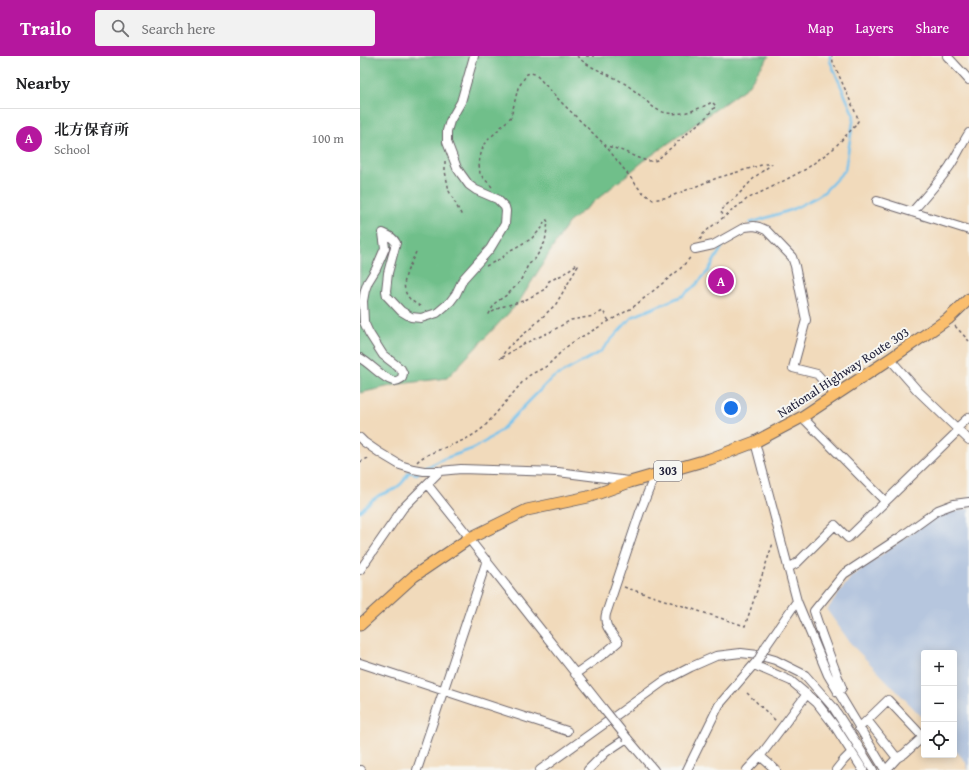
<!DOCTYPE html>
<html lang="en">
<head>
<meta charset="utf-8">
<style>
	body { margin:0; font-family:"Gentium Book Plus","Noto Serif JP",serif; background:#f2f2f2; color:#202124 }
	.controls { position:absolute; right:12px; bottom:12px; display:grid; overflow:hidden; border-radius:4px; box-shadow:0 2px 10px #0003 }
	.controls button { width:36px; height:36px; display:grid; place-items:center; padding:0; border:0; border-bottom:1px solid #e0e0e0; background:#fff; color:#202124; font:20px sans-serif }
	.you { position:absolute; left:371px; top:352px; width:14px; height:14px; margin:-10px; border:3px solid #fff; border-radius:50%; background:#1a73e8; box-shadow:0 0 0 6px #1a73e833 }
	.badge { display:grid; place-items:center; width:26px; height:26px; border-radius:50%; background:#b5179e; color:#fff; font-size:13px; font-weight:700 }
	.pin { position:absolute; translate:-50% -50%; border:2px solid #fff; box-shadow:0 1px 4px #0006 }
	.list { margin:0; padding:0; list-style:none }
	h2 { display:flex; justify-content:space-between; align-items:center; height:52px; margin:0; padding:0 16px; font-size:17px }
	h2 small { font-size:13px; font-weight:400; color:#757577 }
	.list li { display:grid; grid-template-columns:26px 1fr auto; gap:12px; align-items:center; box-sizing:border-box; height:60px; padding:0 16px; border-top:1px solid #e0e0e0 }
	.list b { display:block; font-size:15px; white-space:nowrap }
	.list p { margin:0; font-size:13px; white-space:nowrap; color:#757577 }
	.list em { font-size:13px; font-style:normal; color:#757577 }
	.icon { flex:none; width:22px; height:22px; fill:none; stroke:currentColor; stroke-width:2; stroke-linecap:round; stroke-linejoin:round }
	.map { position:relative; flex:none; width:609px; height:714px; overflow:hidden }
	header { display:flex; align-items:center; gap:24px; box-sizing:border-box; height:56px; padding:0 20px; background:#b5179e; color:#fff }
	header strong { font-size:19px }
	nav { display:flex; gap:22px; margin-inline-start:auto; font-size:14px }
	.search { width:280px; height:36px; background:#f2f2f2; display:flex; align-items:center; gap:10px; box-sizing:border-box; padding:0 14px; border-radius:4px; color:#757577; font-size:15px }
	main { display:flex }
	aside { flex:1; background:#fff }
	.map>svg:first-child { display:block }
	.industrial { fill:#b6c6de }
	.forest { fill:#6fbf8a; stroke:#487062 }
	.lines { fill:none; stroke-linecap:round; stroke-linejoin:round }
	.stream { stroke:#72c2ed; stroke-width:2.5 }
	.minor-casing { stroke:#6a6268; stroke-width:10 }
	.highway-casing { stroke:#6a6268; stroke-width:13 }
	.path { stroke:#6a6268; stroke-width:1.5; stroke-dasharray:3 3; stroke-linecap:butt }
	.minor { stroke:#fff; stroke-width:8 }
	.highway { stroke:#fabe6d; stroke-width:11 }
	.minor-bridge-casing { stroke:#6a6268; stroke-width:10; stroke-linecap:butt }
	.minor-bridge { stroke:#fff; stroke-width:8 }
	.labels { text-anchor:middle; stroke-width:4; stroke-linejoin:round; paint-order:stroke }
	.shield { fill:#f6f6f2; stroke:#626272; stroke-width:1 }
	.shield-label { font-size:12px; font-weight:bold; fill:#22223b }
	.street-label { font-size:13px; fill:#22223b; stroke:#f6f6f2 }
</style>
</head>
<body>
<header>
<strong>Trailo</strong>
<div class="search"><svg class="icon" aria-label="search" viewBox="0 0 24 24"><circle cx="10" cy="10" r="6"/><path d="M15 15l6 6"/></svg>Search here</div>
<nav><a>Map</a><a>Layers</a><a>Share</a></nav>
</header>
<main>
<aside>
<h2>Nearby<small></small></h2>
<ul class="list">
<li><span class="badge">A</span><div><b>北方保育所</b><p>School</p></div><em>100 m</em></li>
</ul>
</aside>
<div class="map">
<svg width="609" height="714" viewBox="0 0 609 714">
	<rect width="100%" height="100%" fill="#f6f6f2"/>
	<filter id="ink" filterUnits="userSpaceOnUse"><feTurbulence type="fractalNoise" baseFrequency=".025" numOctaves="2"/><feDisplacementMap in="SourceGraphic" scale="8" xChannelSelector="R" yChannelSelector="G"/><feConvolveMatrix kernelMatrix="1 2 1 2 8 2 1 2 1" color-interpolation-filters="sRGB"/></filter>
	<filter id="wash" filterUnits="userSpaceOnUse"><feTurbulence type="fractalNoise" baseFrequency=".012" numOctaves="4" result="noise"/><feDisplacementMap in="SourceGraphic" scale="16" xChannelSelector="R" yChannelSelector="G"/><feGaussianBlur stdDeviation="0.9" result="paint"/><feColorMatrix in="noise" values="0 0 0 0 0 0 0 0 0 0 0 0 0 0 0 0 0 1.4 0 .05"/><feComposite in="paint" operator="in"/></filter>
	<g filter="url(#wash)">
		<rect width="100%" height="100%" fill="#f1dabb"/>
		<path class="industrial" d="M 609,452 L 609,714 L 607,714 L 606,706 L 594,693 L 594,597 L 564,597 L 564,663 L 492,589 L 467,554 L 491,521 L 575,460 Z"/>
		<path class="forest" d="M 0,0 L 409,0 L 387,31 L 285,104 L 208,167 L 159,246 L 87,322 L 39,328 L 0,337 Z"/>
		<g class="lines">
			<path class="stream" d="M 390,167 L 431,154 L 455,142 L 464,136 L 485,114 L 494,60 L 470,5 L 470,0
				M 65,412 L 83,403 L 112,393 L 126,385 L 141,374 L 191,323 L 240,296 L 272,261 L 291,253 L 322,240 L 336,229 L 348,215 L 365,186
				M 0,455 L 10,446 L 18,440 L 35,433 L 42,427 L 49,416 L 57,418 L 59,416"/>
		</g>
	</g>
	<g filter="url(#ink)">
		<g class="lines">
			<defs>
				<path id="minor" d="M 587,0 L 609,24
					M 517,145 L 609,174
					M 552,156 C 565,141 579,126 590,110 C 597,99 602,88 609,77
					M 335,193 L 353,189 L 385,171 L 394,170 L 399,171 L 406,174 L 432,201 L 435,210 L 446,264 L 433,312 L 457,318 L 476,339
					M 0,302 C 11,308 22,322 33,325 C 37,326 39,324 42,322 L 43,317 L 41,313 L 23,299 L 9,277 L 4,266 L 3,245 L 5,234 L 8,226 L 16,213 L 25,192 L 23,177 C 29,180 33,181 36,187 L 28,217 L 26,235 L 27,240 L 41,255 L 51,261 L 61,262 L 77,257 L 90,246 L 96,238 L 103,223 L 130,193 L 145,168 L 146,155 L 145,151 L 137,143 L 116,134 L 109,129 L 101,118 L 97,112 L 87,86 L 87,75 L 90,65 L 101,46 L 114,0
					M 530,303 L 558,335 L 609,384
					M 442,361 L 448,367 L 525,445
					M 597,372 L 609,361
					M 0,382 L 4,386 L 20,397 L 40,409 L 53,413 L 64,415 L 80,415 L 101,413 L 198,416 L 269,425
					M 395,386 L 437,545 L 468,619 L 525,714
					M 67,428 L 110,482 L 113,488 L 242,651
					M 428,512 L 437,507 L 475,469 L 488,482 L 599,374
					M 0,514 L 43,452 L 80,415
					M 406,590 L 437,545
					M 0,607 L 207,675
					M 394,609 L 431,625 L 457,647 L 474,669 L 503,714
					M 215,618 L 245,597 L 258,586 C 252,577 243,570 246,558 L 280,456 L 292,426 L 291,420
					M 478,637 L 482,632 L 462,579 L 454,555 L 484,518 L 542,480 L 578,454 L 594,448 L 609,446
					M 507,664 L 537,702
					M 499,672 L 528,644 L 563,681 L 544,698 L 537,702 L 526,714
					M 400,700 L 416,714
					M 0,714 L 1,714
					M 57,714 L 127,504
					M 180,714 L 304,625 L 331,611 L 356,600 L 381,597 L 398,599 L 415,604 L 445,619 L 473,651 L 495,685 L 513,714
					M 228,714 L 246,696 L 267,682 L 294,714
					M 327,714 L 359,649 L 396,606
					M 387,714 L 401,699 L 447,638
					M 476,714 L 484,704 L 491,697"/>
				<path id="highway" d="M 0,569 L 54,520 L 110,482 L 167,454 L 228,441 L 270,426 L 350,403 L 395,386 L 442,361 L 530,303 L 588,263 L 609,243"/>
			</defs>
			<use href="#minor" class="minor-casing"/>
			<use href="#highway" class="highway-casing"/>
			<path class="path" d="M 217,0 C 228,12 248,17 262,26 C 269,30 276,36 282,41 C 287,45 291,50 296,53 C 313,63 336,55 352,46 L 356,50 L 346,61 L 297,104 C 284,108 272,98 260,94 C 255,92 250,91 245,89
				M 226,0 L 234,0
				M 85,105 L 85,115 L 89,135 L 102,160
				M 132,131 L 120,118 L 119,108 L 120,101 L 124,88 L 151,61 L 158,32 L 167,18 L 171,17 L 175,18 L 179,22 L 201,46 L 245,89 L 281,135 L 293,144 L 309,141 L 357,122 L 405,108 L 412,108 L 396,120 L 376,141 L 364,151 L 361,156 L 364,160
				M 340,184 L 343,178 L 351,171 L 387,143 L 412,131 L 446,113 L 473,93 L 495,70 L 498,65 L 497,60 L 473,6 L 472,0
				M 56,196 C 50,210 37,229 50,243 C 54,247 59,249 62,252
				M 126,210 L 142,202 L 149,195 L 171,183 L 183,171 L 184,165 L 187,164 L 188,166 L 185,186 L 175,203 L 168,209 L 163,220 L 158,228 L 148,238 L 135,247 L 129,258 L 141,251 L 163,245 L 169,242 L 185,233 L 189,225 L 202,219 L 217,208 L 218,210 L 196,248 L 170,273 L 148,291 L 140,303 L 161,289 L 190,276 L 211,264 L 234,260 L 243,255 L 249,265
				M 595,270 L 609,285
				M 0,406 L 10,401
				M 57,406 C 64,399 72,397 81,393 C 97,387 112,382 125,370 L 166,322 L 170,319 L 187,310 L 205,292 L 216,284 L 272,252 L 319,214 L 329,203 L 331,200
				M 264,531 L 385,570 L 413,487
				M 387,637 L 416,665"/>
			<use href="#minor" class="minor"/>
			<use href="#highway" class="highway"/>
			<defs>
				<path id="minor-bridge" d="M 397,606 L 406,590
					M 242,651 L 267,682"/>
			</defs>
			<use href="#minor-bridge" class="minor-bridge-casing"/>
			<use href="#minor-bridge" class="minor-bridge"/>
		</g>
	</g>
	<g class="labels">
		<rect class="shield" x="294" y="405" width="28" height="20" rx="3"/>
		<g class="shield-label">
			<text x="308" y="419">303</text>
		</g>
		<g class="street-label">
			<text transform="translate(483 316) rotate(-33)" y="5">National Highway Route 303</text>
		</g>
	</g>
</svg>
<div class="controls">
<button>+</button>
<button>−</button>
<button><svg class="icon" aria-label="locate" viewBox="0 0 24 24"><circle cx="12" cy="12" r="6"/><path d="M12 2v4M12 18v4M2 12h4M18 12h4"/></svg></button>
</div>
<div class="you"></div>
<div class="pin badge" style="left:361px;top:225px">A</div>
</div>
</main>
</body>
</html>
